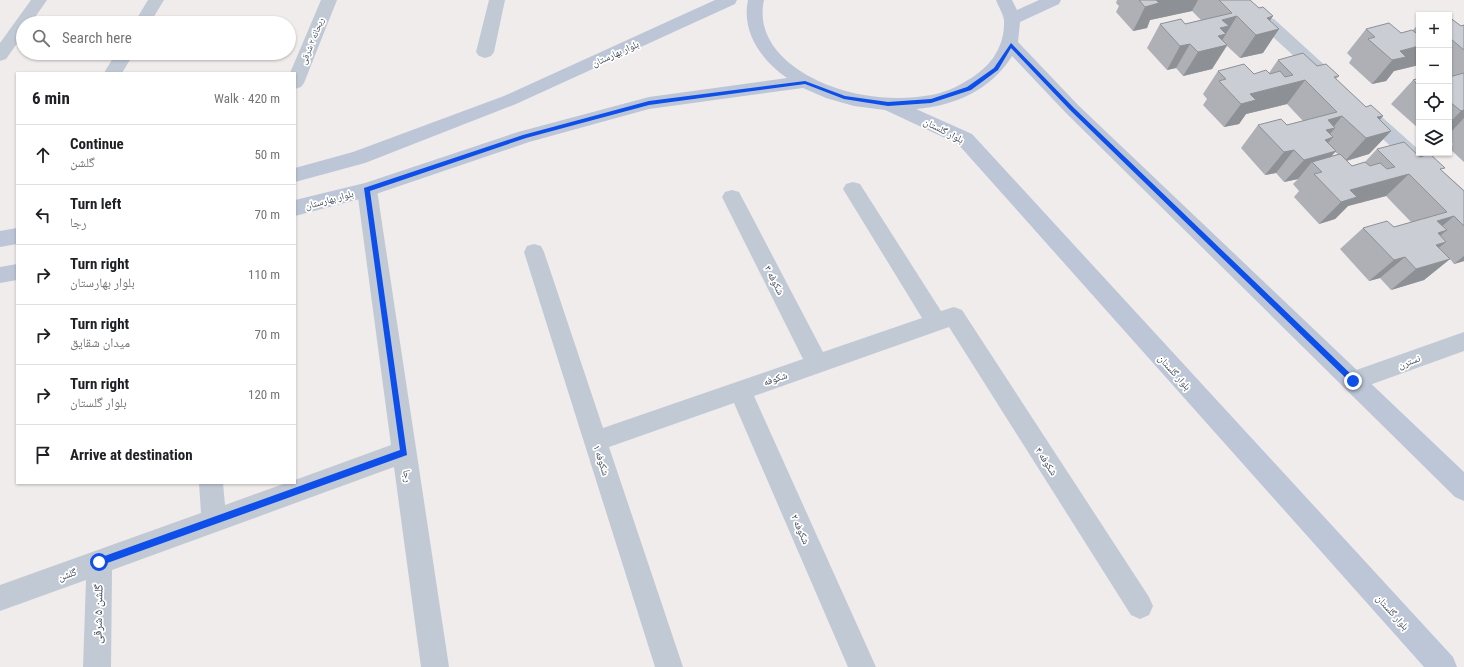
<!DOCTYPE html>
<html lang="en">
<head>
<meta charset="utf-8">
<style>
	body { margin:0; font-family:"Roboto Condensed","Noto Naskh Arabic",sans-serif; background:#f2f2f2; color:#202124 }
	.controls { position:absolute; right:12px; top:12px; display:grid; overflow:hidden; border-radius:0px; box-shadow:0 1px 3px #0004 }
	.controls button { width:36px; height:36px; display:grid; place-items:center; padding:0; border:0; border-bottom:1px solid #e0e0e0; background:#fff; color:#202124; font:20px sans-serif }
	.stop { position:absolute; width:12px; height:12px; margin:-9px; border:3px solid #0d4fe8; border-radius:50%; background:#fff }
	.stop.end { background:#0d4fe8; border-color:#fff; box-shadow:0 1px 4px #0008 }
	.list { margin:0; padding:0; list-style:none }
	h2 { display:flex; justify-content:space-between; align-items:center; height:52px; margin:0; padding:0 16px; font-size:17px }
	h2 small { font-size:13px; font-weight:400; color:#757577 }
	.list li { display:grid; grid-template-columns:26px 1fr auto; gap:12px; align-items:center; box-sizing:border-box; height:60px; padding:0 16px; border-top:1px solid #e0e0e0 }
	.list b { display:block; font-size:15px; white-space:nowrap }
	.list p { margin:0; font-size:13px; white-space:nowrap; color:#757577 }
	.list em { font-size:13px; font-style:normal; color:#757577 }
	.icon { flex:none; width:22px; height:22px; fill:none; stroke:currentColor; stroke-width:2; stroke-linecap:round; stroke-linejoin:round }
	.map { position:relative; flex:none; width:1464px; height:667px; overflow:hidden }
	.search { position:absolute; background:#fff; box-shadow:0 1px 3px #0004; left:16px; top:16px; width:280px; height:44px; display:flex; align-items:center; gap:10px; box-sizing:border-box; padding:0 14px; border-radius:22px; color:#757577; font-size:15px }
	.panel { position:absolute; background:#fff; box-shadow:0 1px 3px #0004; left:16px; top:72px; width:280px; height:412px; border-radius:0px }
	.map>svg:first-child { display:block }
	.lines { fill:none; stroke-linecap:round; stroke-linejoin:round }
	.minor { fill:#c1c9d5; fill-rule:evenodd }
	.tertiary { fill:#c1c9d5; fill-rule:evenodd }
	.secondary { fill:#bcc6d7; fill-rule:evenodd }
	.wall { fill:#aeb0b6; fill-rule:evenodd }
	.shaded-wall { fill:#8d9094 }
	.building { fill:#cacdd4; stroke:#8d9094 }
	.route { fill:#0d4fe8 }
	.labels { text-anchor:middle; stroke-width:3.5; stroke-linejoin:round; paint-order:stroke }
	.far-street-label { font-size:9px; fill:#434c5a; stroke:#fff }
	.street-label { font-size:10px; fill:#434c5a; stroke:#fff }
	.near-street-label { font-size:12px; fill:#434c5a; stroke:#fff }
</style>
</head>
<body>
<div class="map">
<svg width="1464" height="667" viewBox="0 0 1464 667">
	<rect width="100%" height="100%" fill="#efeceb"/>
	<g class="lines">
		<path class="minor" d="M 148,0 L 164,0 L 150,23 L 134,23 Z
			M 321,0 L 337,0 L 304,83 L 301,87 L 295,89 L 295,73 L 290,73 Z
			M 489,0 L 505,0 L 494,52 L 491,56 L 485,58 L 479,56 L 476,52 Z
			M 1268,18 L 1274,19 L 1330,70 L 1333,74 L 1330,78 L 1324,80 L 1318,78 L 1262,27 L 1260,23 L 1262,19 Z
			M 116,53 L 134,53 L 122,73 L 104,73 Z
			M 1367,108 L 1373,109 L 1419,150 L 1419,153 L 1422,153 L 1464,190 L 1464,210 L 1457,207 L 1361,119 L 1358,114 L 1361,109 Z
			M 853,182 L 860,184 L 941,311 L 954,307 L 962,310 L 1149,597 L 1153,606 L 1149,615 L 1140,619 L 1131,615 L 949,327 L 754,396 L 876,667 L 848,667 L 734,403 L 609,447 L 683,667 L 655,667 L 524,252 L 527,246 L 534,244 L 541,246 L 544,252 L 603,428 L 803,359 L 722,197 L 725,192 L 732,190 L 739,192 L 823,352 L 922,318 L 843,189 L 846,184 Z
			M 367,183 L 374,185 L 377,190 L 449,667 L 421,667 L 394,467 L 112,570 L 111,667 L 83,667 L 86,580 L 0,611 L 0,585 L 201,513 L 199,483 L 223,483 L 225,505 L 286,483 L 295,483 L 295,480 L 391,445 L 357,190 L 360,185 Z
			M 1464,332 L 1464,351 L 1353,391 L 1345,388 L 1342,381 L 1345,374 Z"/>
		<path class="tertiary" d="M 31,0 L 47,0 L 31,23 L 23,23 L 23,35 L 6,59 L 0,61 L 0,43 Z"/>
		<path class="secondary" d="M 715,0 L 737,0 L 735,4 L 516,104 L 365,163 L 295,182 L 295,168 L 353,152 L 504,96 Z
			M 748,0 L 764,0 C 752,55 819,88 864,95 C 886,99 909,99 931,95 C 948,92 963,84 977,74 C 995,61 1005,42 1004,20 C 1003,13 998,6 996,0 L 1012,0 L 1017,10 L 1039,0 L 1061,0 L 1059,4 L 1020,22 L 1018,42 L 1078,105 L 1464,472 L 1464,501 L 1455,497 L 1066,113 L 1012,56 C 991,90 954,106 916,109 L 972,134 L 1453,657 L 1457,667 L 1424,667 L 958,144 L 885,110 L 854,106 L 826,98 L 803,88 L 649,109 L 529,142 L 367,197 L 295,216 L 295,200 L 365,183 L 518,132 L 649,97 L 787,78 C 762,61 741,32 748,0 Z
			M 17,228 L 17,244 L 0,247 L 0,231 Z
			M 17,264 L 17,280 L 0,283 L 0,267 Z"/>
	</g>
	<path class="wall" d="M 1117,0 L 1250,0 L 1270,21 L 1263,53 L 1240,58 L 1227,46 L 1212,69 L 1183,76 L 1176,68 L 1167,70 L 1147,48 L 1160,24 L 1185,24 L 1201,20 L 1192,11 L 1150,20 L 1147,28 L 1133,31 L 1116,12 L 1119,6 L 1116,3 Z
		M 1449,17 L 1461,26 L 1464,25 L 1464,162 L 1449,148 L 1449,147 L 1453,144 L 1449,140 L 1449,133 L 1452,131 L 1449,131 Z
		M 1419,23 L 1419,65 L 1394,71 L 1386,81 L 1372,84 L 1349,63 L 1352,58 L 1347,53 L 1366,29 L 1401,33 L 1413,30 Z
		M 1278,60 L 1317,66 L 1339,76 L 1336,79 L 1366,107 L 1383,116 L 1379,120 L 1391,131 L 1369,154 L 1347,161 L 1352,166 L 1365,162 L 1377,149 L 1420,157 L 1442,171 L 1464,191 L 1464,261 L 1454,264 L 1450,259 L 1424,280 L 1391,290 L 1380,278 L 1369,281 L 1340,249 L 1363,228 L 1394,227 L 1411,222 L 1386,196 L 1348,206 L 1335,219 L 1319,224 L 1294,197 L 1299,191 L 1293,184 L 1298,179 L 1284,182 L 1276,173 L 1265,175 L 1241,148 L 1258,125 L 1287,125 L 1303,121 L 1287,104 L 1246,114 L 1239,124 L 1224,127 L 1203,105 L 1207,99 L 1203,94 L 1218,71 L 1254,74 L 1269,73 ZM 1335,152 L 1338,154 L 1331,156 Z
		M 1419,78 L 1419,128 L 1418,128 L 1391,104 L 1413,80 Z"/>
	<path class="shaded-wall" d="M 1154,0 L 1198,0 L 1192,11 L 1150,20 L 1147,28 L 1133,31 L 1145,7 Z
		M 1237,16 L 1218,47 L 1227,45 L 1212,69 L 1183,76 L 1198,52 L 1222,20 Z
		M 1273,16 L 1262,33 L 1279,29 L 1263,53 L 1240,58 L 1267,18 Z
		M 1190,44 L 1176,68 L 1167,70 L 1180,46 Z
		M 1419,46 L 1419,65 L 1394,71 L 1386,81 L 1372,84 L 1400,51 Z
		M 1305,80 L 1287,104 L 1246,114 L 1239,124 L 1224,127 L 1241,104 L 1250,94 Z
		M 1464,106 L 1464,118 L 1452,131 L 1449,131 L 1449,123 L 1461,111 Z
		M 1342,116 L 1332,129 L 1335,128 L 1325,140 L 1333,137 L 1317,156 L 1336,151 L 1320,169 L 1312,162 L 1298,179 L 1284,182 L 1304,160 L 1328,120 Z
		M 1383,116 L 1364,137 L 1377,117 Z
		M 1391,131 L 1369,154 L 1345,161 L 1366,138 Z
		M 1294,150 L 1276,173 L 1265,175 L 1284,152 Z
		M 1409,174 L 1386,196 L 1348,206 L 1335,219 L 1319,224 L 1341,202 L 1350,190 Z
		M 1454,216 L 1428,238 L 1437,221 Z
		M 1447,230 L 1421,252 L 1438,233 Z
		M 1446,242 L 1420,263 L 1436,245 Z
		M 1464,256 L 1464,261 L 1454,264 Z
		M 1405,257 L 1380,278 L 1369,281 L 1394,260 Z
		M 1450,259 L 1424,280 L 1391,290 L 1416,269 Z"/>
	<path class="building" d="M 1139,0 L 1156,0 L 1159,3 L 1145,7 Z
		M 1219,0 L 1250,0 L 1259,8 L 1263,7 L 1273,16 L 1267,18 L 1279,29 L 1256,35 L 1237,16 L 1222,20 L 1229,26 L 1220,28 L 1226,34 L 1218,36 L 1227,45 L 1198,52 L 1190,44 L 1180,46 L 1160,24 L 1181,19 L 1185,24 L 1232,13 Z
		M 1449,17 L 1461,26 L 1464,25 L 1464,50 L 1451,39 L 1449,39 Z
		M 1389,23 L 1401,33 L 1412,30 L 1416,33 L 1419,32 L 1419,46 L 1400,51 L 1406,57 L 1392,60 L 1368,39 L 1375,37 L 1366,29 Z
		M 1303,53 L 1317,66 L 1326,64 L 1339,76 L 1334,77 L 1366,107 L 1371,105 L 1383,116 L 1377,117 L 1391,131 L 1366,138 L 1342,116 L 1328,120 L 1335,128 L 1326,130 L 1333,137 L 1325,140 L 1336,151 L 1304,160 L 1294,150 L 1284,152 L 1258,125 L 1281,119 L 1287,125 L 1337,112 L 1305,80 L 1250,94 L 1256,100 L 1241,104 L 1219,81 L 1226,79 L 1218,71 L 1244,64 L 1254,74 L 1266,70 L 1270,74 L 1280,71 L 1285,77 L 1293,75 L 1278,60 Z
		M 1464,73 L 1464,110 L 1461,111 L 1450,102 L 1449,102 L 1449,77 Z
		M 1419,78 L 1419,86 L 1413,80 Z
		M 1404,142 L 1420,157 L 1430,154 L 1445,168 L 1440,169 L 1464,191 L 1464,226 L 1454,216 L 1437,221 L 1447,230 L 1438,233 L 1446,242 L 1436,245 L 1450,259 L 1416,269 L 1405,257 L 1394,260 L 1363,228 L 1387,221 L 1394,227 L 1447,212 L 1409,174 L 1350,190 L 1357,197 L 1341,202 L 1314,174 L 1322,172 L 1312,162 L 1340,154 L 1352,166 L 1365,162 L 1370,166 L 1380,163 L 1387,169 L 1395,167 L 1377,149 Z"/>
	<path class="route" d="M 1011,43 L 1074,108 L 1356,379 L 1356,383 L 1351,383 L 1070,110 L 1011,48 L 998,70 L 971,90 L 931,103 L 888,106 L 844,99 L 805,84 L 649,105 L 526,138 L 370,191 L 407,455 L 99,566 L 96,565 L 96,559 L 99,558 L 400,450 L 364,188 L 523,135 L 649,101 L 805,81 L 845,96 L 888,102 L 931,99 L 967,87 L 994,68 Z"/>
	<g class="labels">
		<g class="far-street-label">
			<text transform="translate(312 41) rotate(-68)" y="3">ریحانه ۲ شرقی</text>
		</g>
		<g class="street-label">
			<text transform="translate(615 53) rotate(-24)" y="4">بلوار بهارستان</text>
			<text transform="translate(944 130) rotate(27)" y="4">بلوار گلستان</text>
			<text transform="translate(329 199) rotate(-15)" y="4">بلوار بهارستان</text>
			<text transform="translate(775 280) rotate(63)" y="4">شکوفه ۳</text>
			<text transform="translate(1409 361) rotate(-20)" y="4">نسترن</text>
			<text transform="translate(1175 372) rotate(48)" y="4">بلوار گلستان</text>
			<text transform="translate(775 378) rotate(-19)" y="4">شکوفه</text>
			<text transform="translate(602 460) rotate(72)" y="4">شکوفه ۱</text>
			<text transform="translate(1047 461) rotate(57)" y="4">شکوفه ۴</text>
			<text transform="translate(408 476) rotate(82)" y="4">رجا</text>
			<text transform="translate(801 529) rotate(66)" y="4">شکوفه ۲</text>
			<text transform="translate(67 574) rotate(-20)" y="4">گلشن</text>
			<text transform="translate(1393 612) rotate(48)" y="4">بلوار گلستان</text>
		</g>
		<g class="near-street-label">
			<text transform="translate(98 614) rotate(-89)" y="4">گلشن ۵ شرقی</text>
		</g>
	</g>
</svg>
<div class="controls">
<button>+</button>
<button>−</button>
<button><svg class="icon" aria-label="locate" viewBox="0 0 24 24"><circle cx="12" cy="12" r="6"/><path d="M12 2v4M12 18v4M2 12h4M18 12h4"/></svg></button>
<button><svg class="icon" aria-label="layers" viewBox="0 0 24 24"><path d="M12 4l9 5-9 5-9-5zM3 14l9 5 9-5"/></svg></button>
</div>
<div class="stop" style="left:99px;top:562px"></div>
<div class="stop end" style="left:1353px;top:381px"></div>
<div class="search"><svg class="icon" aria-label="search" viewBox="0 0 24 24"><circle cx="10" cy="10" r="6"/><path d="M15 15l6 6"/></svg>Search here</div>
<section class="panel">
<h2>6 min<small>Walk · 420 m</small></h2>
<ul class="list">
<li><svg class="icon" aria-label="ahead" viewBox="0 0 24 24"><path d="M12 20V5M6 11l6-6 6 6"/></svg><div><b>Continue</b><p>گلشن</p></div><em>50 m</em></li>
<li><svg class="icon" aria-label="left" viewBox="0 0 24 24"><path d="M17 20v-9H6M10 6l-5 5 5 5"/></svg><div><b>Turn left</b><p>رجا</p></div><em>70 m</em></li>
<li><svg class="icon" aria-label="right" viewBox="0 0 24 24"><path d="M7 20v-9h11M14 6l5 5-5 5"/></svg><div><b>Turn right</b><p>بلوار بهارستان</p></div><em>110 m</em></li>
<li><svg class="icon" aria-label="right" viewBox="0 0 24 24"><path d="M7 20v-9h11M14 6l5 5-5 5"/></svg><div><b>Turn right</b><p>میدان شقایق</p></div><em>70 m</em></li>
<li><svg class="icon" aria-label="right" viewBox="0 0 24 24"><path d="M7 20v-9h11M14 6l5 5-5 5"/></svg><div><b>Turn right</b><p>بلوار گلستان</p></div><em>120 m</em></li>
<li><svg class="icon" aria-label="arrive" viewBox="0 0 24 24"><path d="M6 21V4h12l-3 4 3 4H6"/></svg><div><b>Arrive at destination</b></div></li>
</ul>
</section>
</div>
</body>
</html>
